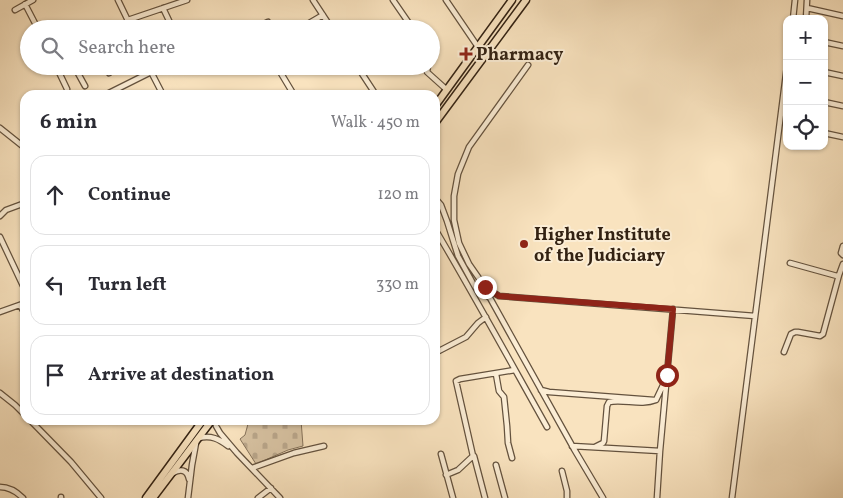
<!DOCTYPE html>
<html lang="en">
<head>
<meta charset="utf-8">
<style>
	body { margin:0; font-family:Vollkorn,serif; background:#f7f7f7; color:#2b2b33 }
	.controls { position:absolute; right:15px; top:15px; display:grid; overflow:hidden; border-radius:10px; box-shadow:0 1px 4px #0004 }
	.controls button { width:45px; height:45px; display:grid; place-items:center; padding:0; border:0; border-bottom:1px solid #e1e1e2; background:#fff; color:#2b2b33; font:25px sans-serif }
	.stop { position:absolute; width:15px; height:15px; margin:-11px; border:4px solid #8f2418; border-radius:50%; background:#fff }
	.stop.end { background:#8f2418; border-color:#fff; box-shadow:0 1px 5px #0008 }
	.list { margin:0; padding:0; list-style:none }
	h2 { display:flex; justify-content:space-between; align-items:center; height:65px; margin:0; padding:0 20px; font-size:21px }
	h2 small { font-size:16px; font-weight:400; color:#7c7c81 }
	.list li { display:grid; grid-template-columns:32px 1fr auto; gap:15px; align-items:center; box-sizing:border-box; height:80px; margin:0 10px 10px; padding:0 10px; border:1px solid #e1e1e2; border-radius:15px }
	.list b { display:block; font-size:19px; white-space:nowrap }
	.list em { font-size:16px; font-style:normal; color:#7c7c81 }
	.icon { flex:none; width:28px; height:28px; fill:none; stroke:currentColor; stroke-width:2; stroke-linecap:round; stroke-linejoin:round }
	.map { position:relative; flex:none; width:843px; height:498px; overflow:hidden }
	.search { position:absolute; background:#fff; box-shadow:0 1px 4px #0004; left:20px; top:20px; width:420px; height:55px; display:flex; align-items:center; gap:12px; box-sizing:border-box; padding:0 18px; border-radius:28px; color:#7c7c81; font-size:19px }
	.panel { position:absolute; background:#fff; box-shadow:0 1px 4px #0004; left:20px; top:90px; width:420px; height:335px; border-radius:15px }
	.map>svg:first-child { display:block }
	.cemetery { fill:url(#cemetery-stones); stroke:#85725a }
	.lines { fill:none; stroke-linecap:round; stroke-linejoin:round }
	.minor-casing { stroke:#64523e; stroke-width:7 }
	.highway-casing { stroke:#332213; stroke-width:9 }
	.minor { stroke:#fbedd5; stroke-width:4.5 }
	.highway { stroke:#f9e3bf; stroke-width:6 }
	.route { stroke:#8f2418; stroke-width:6 }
	.poi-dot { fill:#8f2418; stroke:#fbedd5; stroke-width:2 }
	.labels { text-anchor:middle; stroke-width:4; stroke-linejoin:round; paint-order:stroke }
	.poi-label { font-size:18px; font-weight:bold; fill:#332213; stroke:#fbedd5; text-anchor:start }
</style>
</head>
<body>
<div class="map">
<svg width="843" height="498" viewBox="0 0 843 498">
	<defs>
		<pattern id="cemetery-stones" width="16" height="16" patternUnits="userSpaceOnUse" patternTransform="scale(1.25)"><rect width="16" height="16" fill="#d7c2a2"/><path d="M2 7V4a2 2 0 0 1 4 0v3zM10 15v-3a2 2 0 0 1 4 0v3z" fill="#b9a68b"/></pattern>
	</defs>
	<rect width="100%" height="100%" fill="#f9e3bf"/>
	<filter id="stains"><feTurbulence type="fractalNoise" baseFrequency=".004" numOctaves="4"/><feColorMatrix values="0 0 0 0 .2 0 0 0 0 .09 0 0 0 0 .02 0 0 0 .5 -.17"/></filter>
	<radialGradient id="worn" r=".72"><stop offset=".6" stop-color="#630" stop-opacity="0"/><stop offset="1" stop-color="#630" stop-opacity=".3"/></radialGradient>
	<path class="cemetery" d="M 249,420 L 301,420 L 303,446 L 288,450 L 256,464 L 240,439 L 245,435 Z"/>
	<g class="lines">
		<defs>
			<path id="minor" d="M 118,0 L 132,29
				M 313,0 L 332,29
				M 393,0 L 413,29
				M 446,0 L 478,47
				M 25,4 L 38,29
				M 163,8 L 173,29
				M 807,8 L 843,16
				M 15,10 L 33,0
				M 793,19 L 795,0
				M 806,19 L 807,0
				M 128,20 L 187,0
				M 254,29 L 268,22
				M 299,29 L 323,15
				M 824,42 L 843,46
				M 528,65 L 469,147 L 458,174 L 454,196 L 454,220 L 459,243 L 469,264 L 485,287 L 499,296 L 755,316
				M 56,66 L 67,89
				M 74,66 L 85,86
				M 106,66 L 109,73
				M 148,66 L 163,95
				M 357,66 L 376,95
				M 428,66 L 427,72 L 447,90
				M 279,70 L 294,95
				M 58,71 L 67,66
				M 824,72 L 843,76
				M 105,95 L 163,66
				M 824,102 L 843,106
				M 0,128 L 25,148
				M 824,133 L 843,137
				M 435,198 L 441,205 L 447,221 L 458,256 L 475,287 L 490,298 L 574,449 L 603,498
				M 0,216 L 6,210 L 25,203
				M 435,229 C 474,295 510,361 547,427
				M 0,237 L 25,290
				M 843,246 L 841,253 L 843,255
				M 790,263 L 837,276 L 839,275 L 843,264
				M 20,305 L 25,314
				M 0,312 L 25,303
				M 784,352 L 791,334 L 795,332 L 798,332 L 820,336 L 823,334 L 839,275
				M 435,353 L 466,337 L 478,323 L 486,317
				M 496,374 L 499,391 L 504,397 L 507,426 L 508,443 L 512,458
				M 541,390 L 549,392 L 654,400
				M 0,393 L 15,405 L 25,415
				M 30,420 L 71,462 L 101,498
				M 216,420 L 216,426 L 220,433 L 237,453 L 280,498
				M 199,438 C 211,435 219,439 228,446
				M 572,446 L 660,451
				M 595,447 L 603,443 L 604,441 L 607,406 L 609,402 C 624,399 641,406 656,400 L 665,381
				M 441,454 L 453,498
				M 474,456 L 485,498
				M 496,465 L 505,498
				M 252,468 L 294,453 L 324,446
				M 562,471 L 567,491 L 567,498
				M 173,473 C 180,469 187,469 189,479
				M 446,475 L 458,470 L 473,456 L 456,381 L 460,379 L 515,370
				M 0,487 C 9,487 16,491 23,498
				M 61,497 L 61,498
				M 188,498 L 192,465 L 196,443
				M 258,498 L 271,488
				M 657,498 L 660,451 L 673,309
				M 732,498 L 787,66"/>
			<path id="highway" d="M 435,106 L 512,0
				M 435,123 L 526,0
				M 146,498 L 203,420
				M 153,498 L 212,420"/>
		</defs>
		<use href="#minor" class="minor-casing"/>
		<use href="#highway" class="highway-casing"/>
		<use href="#minor" class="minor"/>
		<use href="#highway" class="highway"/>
	</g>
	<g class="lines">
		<path class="route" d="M 485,287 L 499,296 L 673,309 L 667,375"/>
	</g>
	<g class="poi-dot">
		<path d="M463.5 46.5h5v5h5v5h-5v5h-5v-5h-5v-5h5z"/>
		<circle cx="524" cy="244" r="5"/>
	</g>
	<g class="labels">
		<g class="poi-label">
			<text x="476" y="60">Pharmacy</text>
			<text x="534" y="240">Higher Institute<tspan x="534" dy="21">of the Judiciary</tspan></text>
		</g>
	</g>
	<rect width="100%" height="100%" filter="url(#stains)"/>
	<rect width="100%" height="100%" fill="url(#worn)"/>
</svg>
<div class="controls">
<button>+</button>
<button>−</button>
<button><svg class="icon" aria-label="locate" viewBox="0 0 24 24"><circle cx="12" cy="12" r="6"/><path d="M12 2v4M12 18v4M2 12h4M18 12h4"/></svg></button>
</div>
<div class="stop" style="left:667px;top:375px"></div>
<div class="stop end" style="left:485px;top:287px"></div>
<div class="search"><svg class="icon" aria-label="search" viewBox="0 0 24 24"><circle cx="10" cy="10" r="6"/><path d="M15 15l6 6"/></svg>Search here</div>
<section class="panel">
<h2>6 min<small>Walk · 450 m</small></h2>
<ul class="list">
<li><svg class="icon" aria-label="ahead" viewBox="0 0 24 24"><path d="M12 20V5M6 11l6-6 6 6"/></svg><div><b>Continue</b></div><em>120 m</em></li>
<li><svg class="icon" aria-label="left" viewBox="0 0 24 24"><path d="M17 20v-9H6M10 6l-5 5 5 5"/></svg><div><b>Turn left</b></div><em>330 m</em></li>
<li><svg class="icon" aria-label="arrive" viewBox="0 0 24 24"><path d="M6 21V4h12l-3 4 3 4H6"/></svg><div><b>Arrive at destination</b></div></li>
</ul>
</section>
</div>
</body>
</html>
